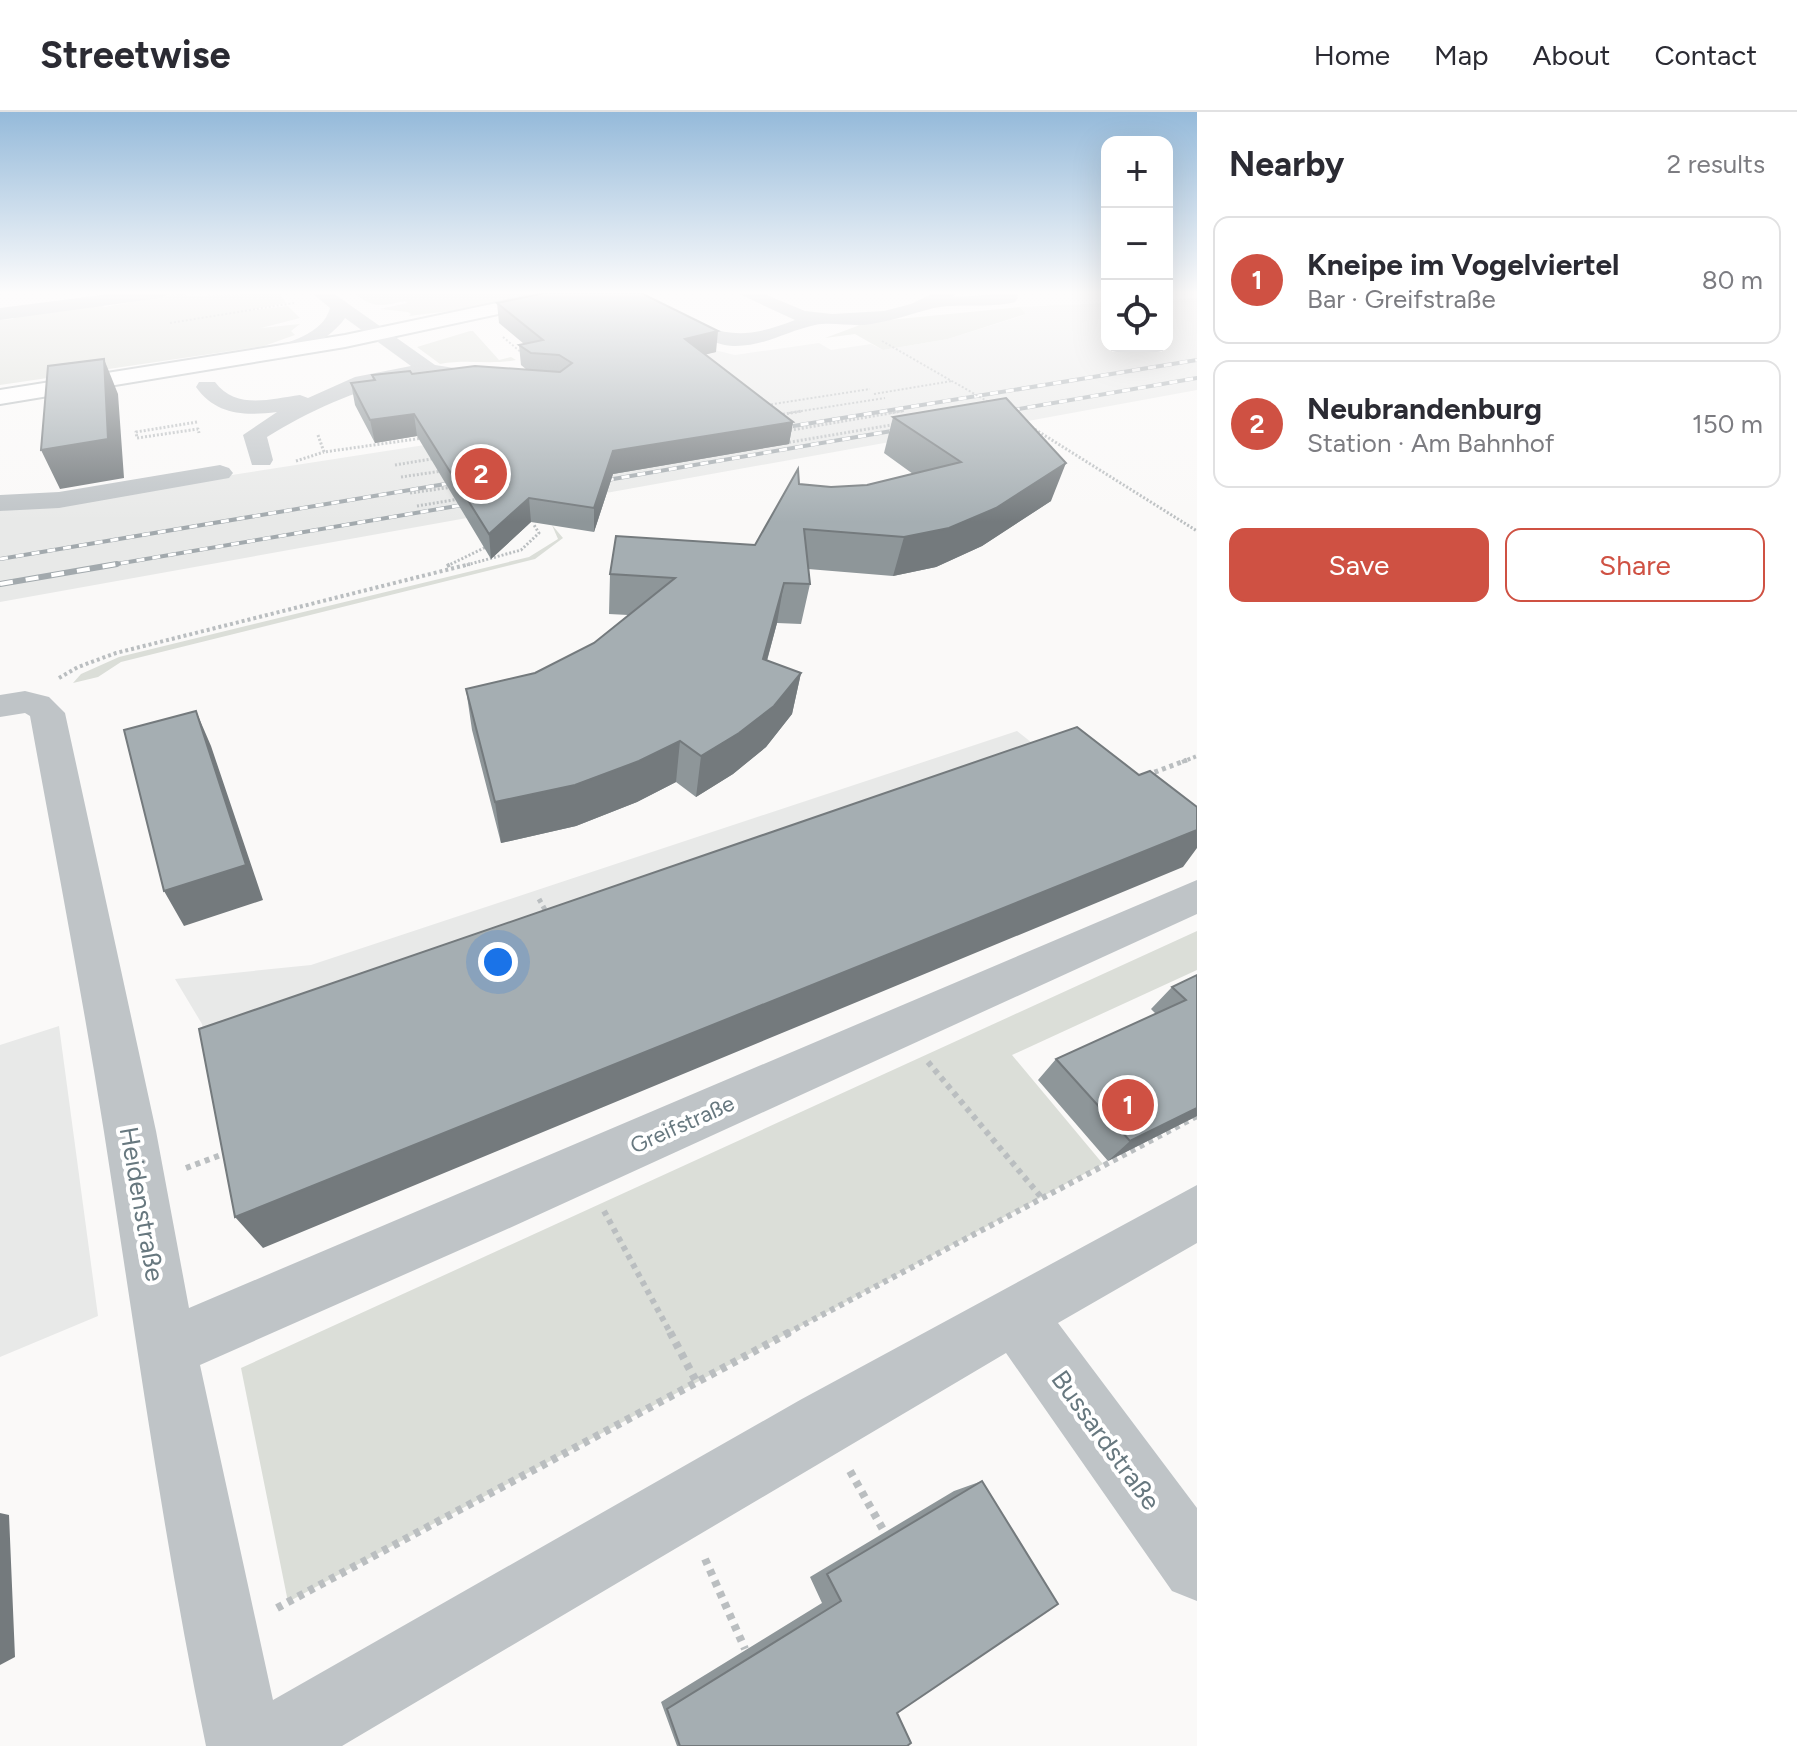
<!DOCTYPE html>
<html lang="en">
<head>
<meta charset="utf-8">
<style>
	body { margin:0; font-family:Figtree,sans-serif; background:#f2f2f3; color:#2b2b33 }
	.controls { position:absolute; right:24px; top:24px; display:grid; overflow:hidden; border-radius:16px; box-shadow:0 8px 32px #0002 }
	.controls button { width:72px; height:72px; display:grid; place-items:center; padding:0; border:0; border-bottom:2px solid #e1e1e2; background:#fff; color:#2b2b33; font:40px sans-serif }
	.you { position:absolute; left:498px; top:850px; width:28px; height:28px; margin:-20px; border:6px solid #fff; border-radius:50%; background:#1a73e8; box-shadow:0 0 0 12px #1a73e833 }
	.badge { display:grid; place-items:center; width:52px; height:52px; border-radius:50%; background:#cf5143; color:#fff; font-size:26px; font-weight:700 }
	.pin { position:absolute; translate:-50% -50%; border:4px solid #fff; box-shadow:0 2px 8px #0006 }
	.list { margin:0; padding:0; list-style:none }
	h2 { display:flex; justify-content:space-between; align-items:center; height:104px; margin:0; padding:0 32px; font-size:34px }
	h2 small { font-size:26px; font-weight:400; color:#7c7c81 }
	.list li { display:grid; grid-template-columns:52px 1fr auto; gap:24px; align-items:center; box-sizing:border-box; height:128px; margin:0 16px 16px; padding:0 16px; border:2px solid #e1e1e2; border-radius:16px }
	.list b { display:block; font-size:30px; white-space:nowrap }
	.list p { margin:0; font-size:26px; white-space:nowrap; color:#7c7c81 }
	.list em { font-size:26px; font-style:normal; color:#7c7c81 }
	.actions { display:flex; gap:16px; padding:24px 32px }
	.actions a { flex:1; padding:18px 0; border:2px solid #cf5143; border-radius:16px; text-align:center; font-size:28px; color:#cf5143 }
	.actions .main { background:#cf5143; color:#fff }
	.icon { flex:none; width:44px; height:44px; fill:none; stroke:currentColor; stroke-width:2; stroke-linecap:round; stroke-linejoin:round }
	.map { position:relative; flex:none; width:1197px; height:1634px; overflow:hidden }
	header { display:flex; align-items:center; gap:48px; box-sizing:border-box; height:112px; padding:0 40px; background:#fff; border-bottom:2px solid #e1e1e2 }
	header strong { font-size:38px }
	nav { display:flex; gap:44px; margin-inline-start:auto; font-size:28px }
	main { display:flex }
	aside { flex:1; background:#fff }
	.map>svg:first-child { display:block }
	.built { fill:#e8e9e8 }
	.green { fill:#dbded8 }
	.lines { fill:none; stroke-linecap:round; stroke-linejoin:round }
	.major-casing { stroke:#b3b9bb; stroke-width:4 }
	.path-far5 { stroke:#babec0; stroke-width:2; stroke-dasharray:2 2; stroke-linecap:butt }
	.path-far4 { stroke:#babec0; stroke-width:3; stroke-dasharray:2 2; stroke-linecap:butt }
	.path-far3 { stroke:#babec0; stroke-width:4; stroke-dasharray:3 3; stroke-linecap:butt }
	.path-far2 { stroke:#babec0; stroke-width:5; stroke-dasharray:4 4; stroke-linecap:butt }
	.path-far1 { stroke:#babec0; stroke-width:6; stroke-dasharray:5 5; stroke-linecap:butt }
	.path { stroke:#babec0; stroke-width:8; stroke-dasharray:6 6; stroke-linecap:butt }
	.minor { fill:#bfc4c7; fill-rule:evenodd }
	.major { fill:#fff; fill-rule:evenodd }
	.rail-far1-casing { stroke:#a2a9ad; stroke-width:4 }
	.rail-casing { stroke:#a2a9ad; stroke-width:6 }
	.rail-far1 { stroke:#fff; stroke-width:3; stroke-dasharray:8; stroke-linecap:butt }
	.rail { stroke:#fff; stroke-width:4; stroke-dasharray:13; stroke-linecap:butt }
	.path-bridge { stroke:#babec0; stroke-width:2; stroke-dasharray:2 2; stroke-linecap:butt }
	.wall { fill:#8e9699 }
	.shaded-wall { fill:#747a7d }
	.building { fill:#a5aeb2; stroke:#747a7d; stroke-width:2 }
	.labels { text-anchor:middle; stroke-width:8; stroke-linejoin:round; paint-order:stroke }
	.street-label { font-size:22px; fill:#67787f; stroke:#fff }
	.near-street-label { font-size:26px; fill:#67787f; stroke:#fff }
</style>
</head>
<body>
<header>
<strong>Streetwise</strong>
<nav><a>Home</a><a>Map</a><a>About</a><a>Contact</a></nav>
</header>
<main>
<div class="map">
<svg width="1197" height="1634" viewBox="0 0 1197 1634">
	<rect width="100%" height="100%" fill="#faf9f8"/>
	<path class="built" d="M 1197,186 L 1197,278 L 1017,311 L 1012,308 L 0,490 L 0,399 L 592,307 L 710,237 L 735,243 L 819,231 L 831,238 L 871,232 L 883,238 L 948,227 L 1015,206 L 1026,202 L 1020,195 L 1107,191 L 1107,234 L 1167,234 L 1167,188 Z
		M 1017,619 L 1093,679 L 218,996 L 202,912 L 175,867 L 311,853 Z
		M 59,914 L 98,1204 L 0,1245 L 0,933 Z"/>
	<path class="green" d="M 183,181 L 189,184 L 280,181 L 286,191 L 245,199 L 288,194 L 300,206 L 261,216 L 300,212 L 291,219 L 295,223 L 264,234 L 0,273 L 0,208 L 13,207 L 15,203 L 103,192 L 104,195 Z
		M 354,181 L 536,181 L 458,198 L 409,204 L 411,202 L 408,200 L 380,197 L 407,191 L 405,189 C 382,194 373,197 354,181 Z
		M 1020,195 L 1026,202 L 948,227 L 883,238 L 855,222 L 825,226 L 868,210 Z
		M 470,219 L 473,219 L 499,248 L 511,245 L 516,248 C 490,253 467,247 440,252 L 417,235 Z
		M 552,413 L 563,426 L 535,447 L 121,550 L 98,565 L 73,571 L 81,562 L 119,545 L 529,445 L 558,427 Z
		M 1197,819 L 1197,858 L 1012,943 L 1103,1052 L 288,1490 L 241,1256 Z"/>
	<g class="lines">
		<defs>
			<path id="major" d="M 545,181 L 581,181 L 572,186 L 345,235 L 0,292 L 0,278 L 345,223 Z"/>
		</defs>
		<use href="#major" class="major-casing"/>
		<path class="path-far5" d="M 170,211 L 294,191
			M 503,225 L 523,242
			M 874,282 L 952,269
			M 767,293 L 870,277
			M 789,301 L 885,286
			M 890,301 L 904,299"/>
		<path class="path-far4" d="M 779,303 L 802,299
			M 197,310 L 136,320 L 137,326 L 198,317 L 199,321
			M 1028,313 L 1197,419
			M 786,319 L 902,299
			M 318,323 L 324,340 L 423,326
			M 785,331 L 897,312
			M 296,349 L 324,340
			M 395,353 L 437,346
			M 401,365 L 442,359
			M 410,381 L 453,375
			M 417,394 L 459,387
			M 447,454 L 486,435
			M 463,454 L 521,438 L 539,421 L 534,413"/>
		<path class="path-far3" d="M 447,454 L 451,452
			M 59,566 L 78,555 L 116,541 L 470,452
			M 1182,650 L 1197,644"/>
		<path class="path-far2" d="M 1147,663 L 1187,648
			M 539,787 L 548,803"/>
		<path class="path-far1" d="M 928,950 L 1041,1085
			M 186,1056 L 229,1040
			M 604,1099 L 671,1222
			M 786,1222 L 1197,1004"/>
		<path class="path" d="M 670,1220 L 697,1271
			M 850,1359 L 885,1421
			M 705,1447 L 745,1537
			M 277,1496 L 790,1220"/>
		<path class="minor" d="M 117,181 L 170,181 L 161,186 L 0,208 L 0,196 Z
			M 312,181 L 333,181 L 435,253 L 493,262 L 504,268 C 491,284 445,265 427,264 C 420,263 410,267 403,268 C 355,278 309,299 267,325 L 273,348 L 270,353 L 252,353 L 243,323 L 277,300 C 244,304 216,303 196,275 L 199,270 L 215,270 C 236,298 270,287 300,283 L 308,286 L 355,265 L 411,254 L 345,206 C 332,226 287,253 264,247 L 261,243 L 264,239 C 287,230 323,223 330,196 Z
			M 616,181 C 638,181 650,188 669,198 C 721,223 739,230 795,208 L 737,181 L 762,181 L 805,199 L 832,202 L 884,199 L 911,192 L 934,181 L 956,181 L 953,185 L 1017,181 L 1018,186 L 1015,190 C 988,197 957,190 930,197 C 908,203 888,210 864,213 C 849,214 830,210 815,213 C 787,219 763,235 733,234 C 709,233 633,199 616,181 Z
			M 220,353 L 229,356 L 233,361 L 229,366 L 59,396 L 0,399 L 0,383 L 59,380 Z
			M 25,579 L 49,585 L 65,601 L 156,1019 L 189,1196 L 1197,768 L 1197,802 L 505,1118 L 200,1253 L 273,1588 L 800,1288 L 1197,1073 L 1197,1131 L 1058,1211 L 1197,1396 L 1197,1489 L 1172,1479 L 1006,1241 L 342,1634 L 206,1634 C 164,1431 136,1225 104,1020 C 82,881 55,742 30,604 L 25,601 L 0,605 L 0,583 Z"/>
		<use href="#major" class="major"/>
		<defs>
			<path id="rail-far1" d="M 996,301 L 1197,266
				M 769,318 L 1197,248
				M 590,371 L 909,316
				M 0,447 L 469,368
				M 105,454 L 480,390"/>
			<path id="rail" d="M 0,472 L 117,452"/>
		</defs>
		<use href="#rail-far1" class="rail-far1-casing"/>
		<use href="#rail" class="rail-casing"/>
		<use href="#rail-far1" class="rail-far1"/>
		<use href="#rail" class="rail"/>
		<path class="path-bridge" d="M 882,229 L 992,292"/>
	</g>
	<path class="wall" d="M 497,191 L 716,240 L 705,242 L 793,310 L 789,332 L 613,362 L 594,420 L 531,410 L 491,447 L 417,324 L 375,331 L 355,293 L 351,271 L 373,268 L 372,263 L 527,258 L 521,253 L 519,233 L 524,232 L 499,211 Z
		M 893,305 L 1051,389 L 982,434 L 936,455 L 893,464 L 808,457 L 810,472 L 801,512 L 777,511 L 767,549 L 801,561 L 792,602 L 766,635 L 733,662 L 696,685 L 676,670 L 637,690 L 576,714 L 501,731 L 472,618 L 466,577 L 535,561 L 594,531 L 628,503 L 609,502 L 610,462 L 755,433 L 799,372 L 831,375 L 867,373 L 913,362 L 884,341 Z
		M 1197,863 L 1197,1004 L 1108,1049 L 1038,968 L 1056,947 L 1156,902 L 1151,897 L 1172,875 Z
		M 982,1369 L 897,1601 L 907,1634 L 677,1634 L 661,1590 L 822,1491 L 810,1465 L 954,1379 Z"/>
	<path class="shaded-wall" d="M 718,219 L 716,240 L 684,248 L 685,227 Z
		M 104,247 L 118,282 L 124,366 L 60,377 L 41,338 Z
		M 414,302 L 417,324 L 375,331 L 370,308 Z
		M 793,310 L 789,332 L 613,362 L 594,420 L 594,396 L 613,339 Z
		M 1066,351 L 1051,389 L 982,434 L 936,455 L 893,464 L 904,425 Z
		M 529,386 L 531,410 L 491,447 L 489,422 Z
		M 784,471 L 777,511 L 756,588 L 763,547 Z
		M 801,561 L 792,602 L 766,635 L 733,662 L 696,685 L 701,644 Z
		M 196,599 L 211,634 L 263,788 L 184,814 L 164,779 Z
		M 680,629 L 676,670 L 637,690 L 576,714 L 501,731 L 495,690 Z
		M 1197,718 L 1197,736 L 1183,755 L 263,1136 L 235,1105 Z
		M 1197,996 L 1197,1004 L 1108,1049 L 1130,1029 Z
		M 0,1401 L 9,1403 L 15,1545 L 0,1553 Z"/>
	<path class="building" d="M 545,181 L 641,181 L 718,219 L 685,227 L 793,310 L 613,339 L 594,396 L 529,386 L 489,422 L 414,302 L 370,308 L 351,271 L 375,268 L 372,263 L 410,259 L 412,262 L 475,254 L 560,260 L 572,251 L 559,243 L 531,241 L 519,233 L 543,228 L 497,191 Z
		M 104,247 L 108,327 L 41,338 L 48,254 Z
		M 1006,286 L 1066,351 L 996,396 L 949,416 L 904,425 L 804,417 L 810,472 L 784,471 L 763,547 L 801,561 L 774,594 L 739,621 L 701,644 L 680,629 L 639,649 L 575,673 L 495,690 L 466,577 L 535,561 L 594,531 L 675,466 L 610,462 L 616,424 L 755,433 L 798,357 L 799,372 L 831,375 L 867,373 L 961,350 L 893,305 Z
		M 196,599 L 246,753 L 164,779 L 124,618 Z
		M 1077,615 L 1139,663 L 1150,659 L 1197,695 L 1197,718 L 235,1105 L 199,917 Z
		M 1197,863 L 1197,996 L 1130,1029 L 1056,947 L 1186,888 L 1172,875 Z
		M 982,1369 L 1058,1492 L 897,1601 L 911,1631 L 907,1634 L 680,1634 L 667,1597 L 841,1489 L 827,1462 Z"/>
	<linearGradient id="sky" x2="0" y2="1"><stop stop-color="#95bada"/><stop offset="0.44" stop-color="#fdfcfc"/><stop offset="1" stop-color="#fdfcfc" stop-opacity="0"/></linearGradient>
	<rect width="1197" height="410" fill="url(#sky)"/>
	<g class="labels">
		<g class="street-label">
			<text transform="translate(682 1012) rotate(-24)" y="8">Greifstraße</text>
		</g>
		<g class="near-street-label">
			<text transform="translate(142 1092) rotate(80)" y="9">Heidenstraße</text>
			<text transform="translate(1106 1328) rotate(54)" y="9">Bussardstraße</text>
		</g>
	</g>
</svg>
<div class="controls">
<button>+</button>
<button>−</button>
<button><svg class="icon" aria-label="locate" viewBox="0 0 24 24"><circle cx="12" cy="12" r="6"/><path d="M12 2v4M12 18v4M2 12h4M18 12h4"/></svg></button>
</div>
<div class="you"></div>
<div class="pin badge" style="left:1128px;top:993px">1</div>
<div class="pin badge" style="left:481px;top:362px">2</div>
</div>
<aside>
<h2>Nearby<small>2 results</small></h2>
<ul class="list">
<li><span class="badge">1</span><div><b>Kneipe im Vogelviertel</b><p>Bar · Greifstraße</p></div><em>80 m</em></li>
<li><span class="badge">2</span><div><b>Neubrandenburg</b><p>Station · Am Bahnhof</p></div><em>150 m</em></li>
</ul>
<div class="actions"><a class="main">Save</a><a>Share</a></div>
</aside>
</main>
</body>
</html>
